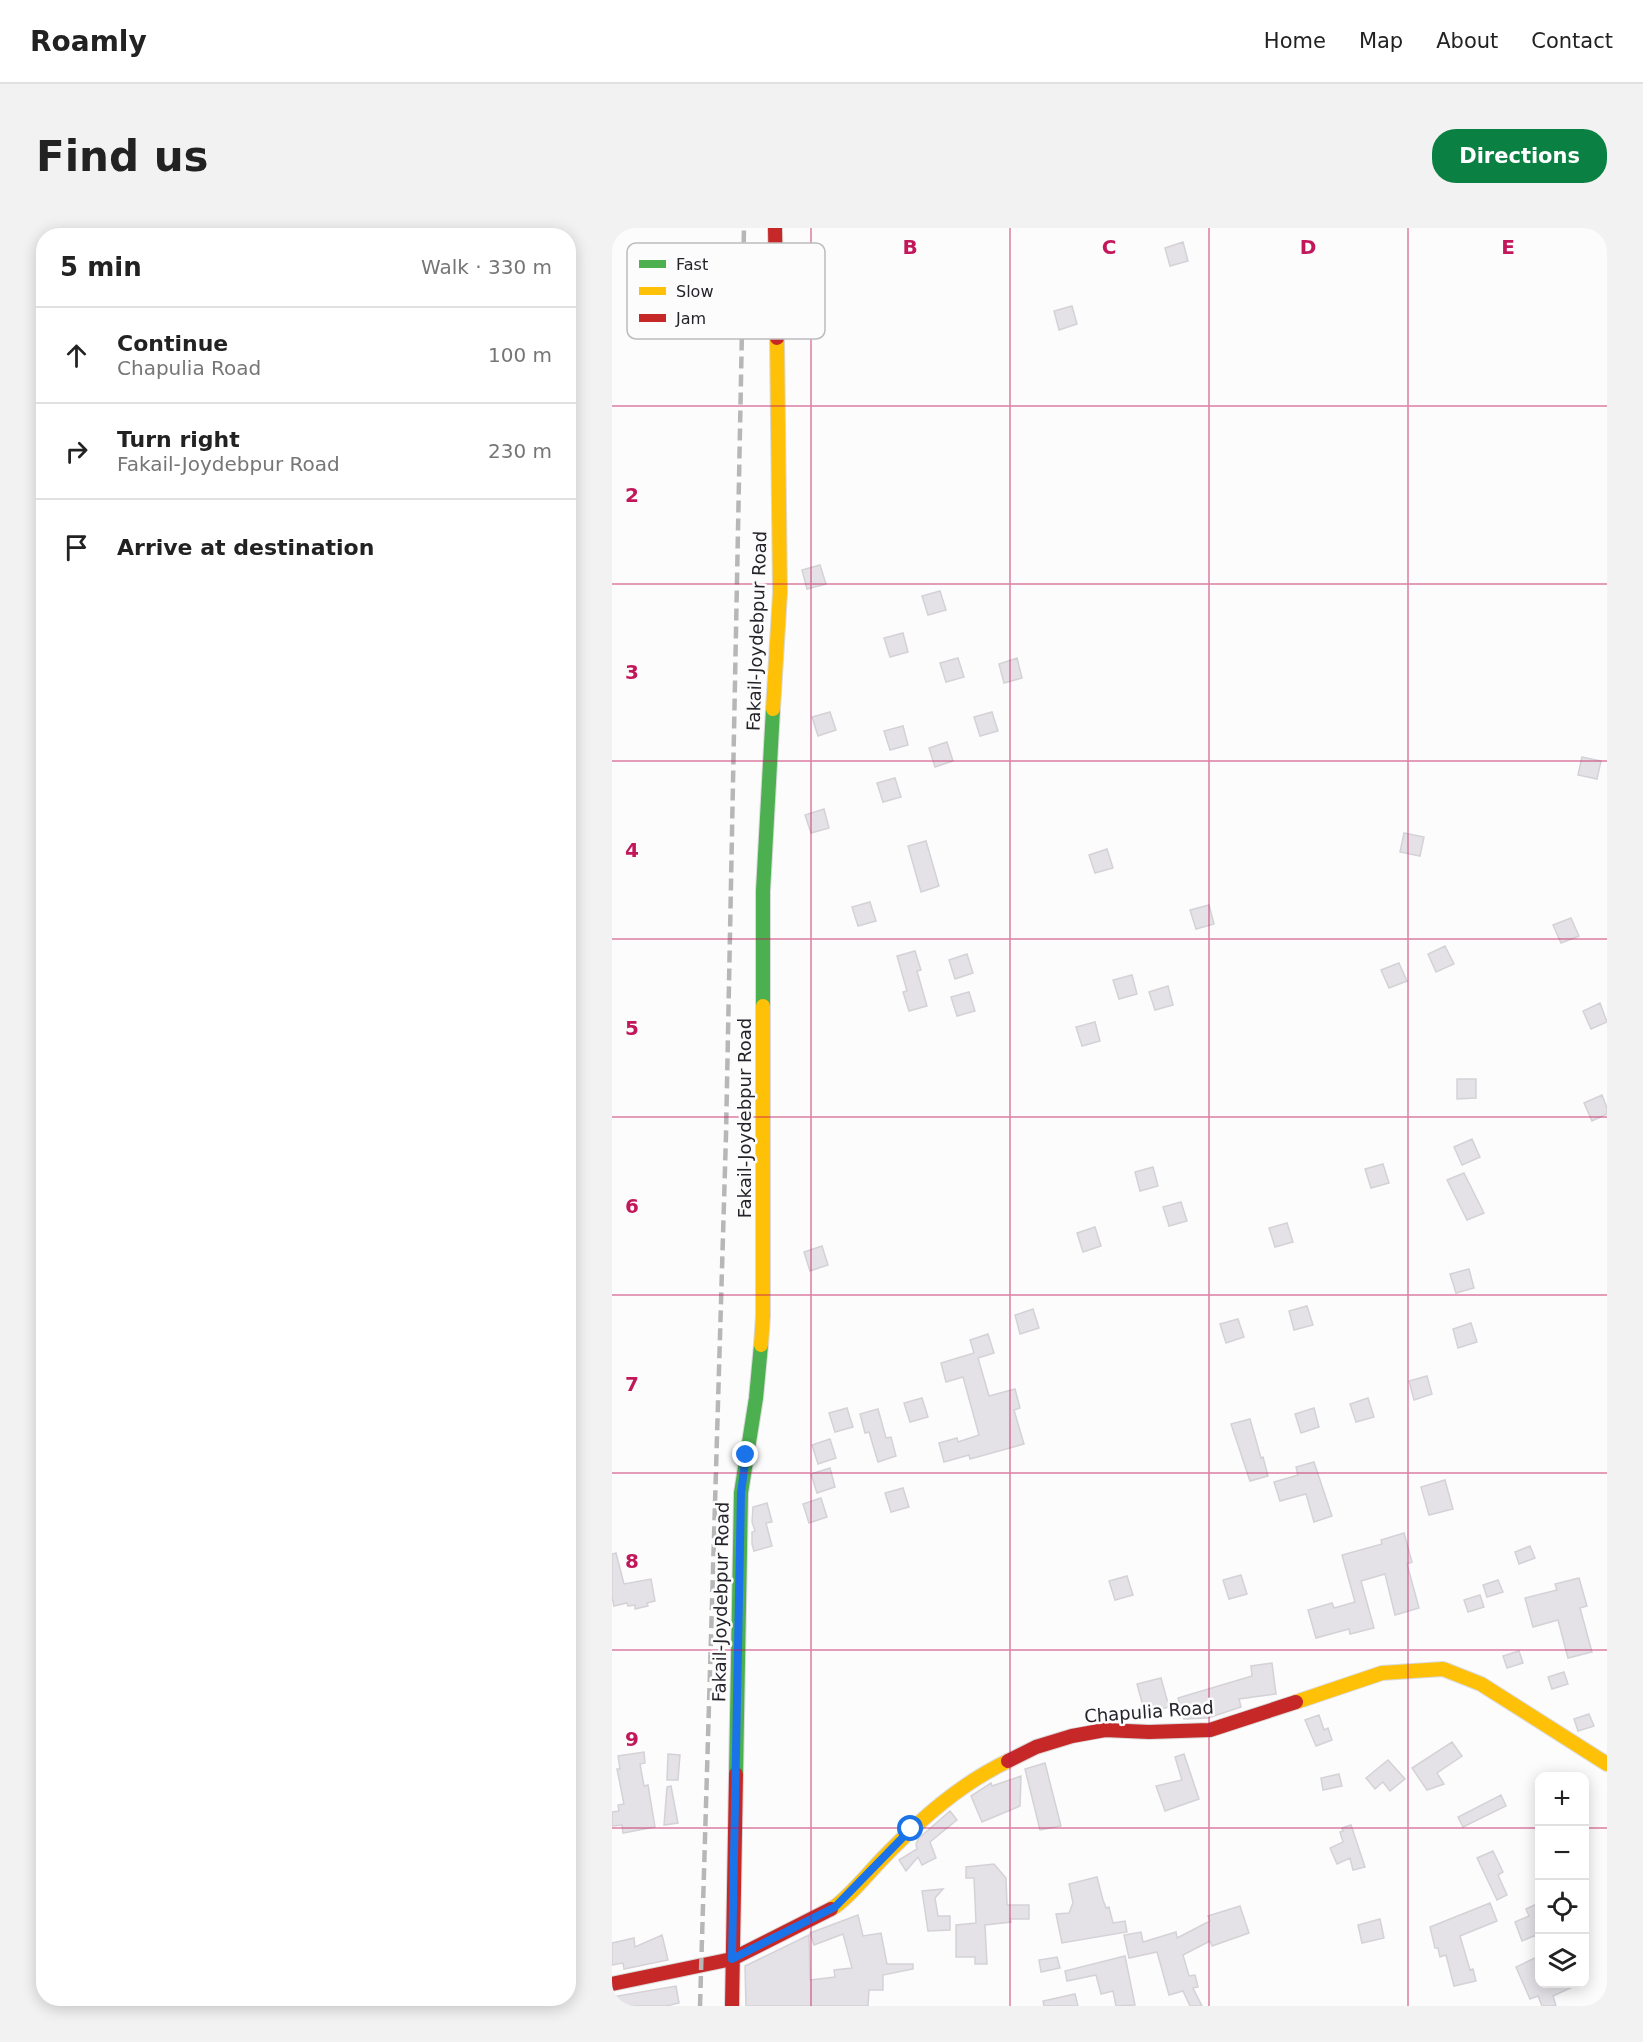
<!DOCTYPE html>
<html lang="en">
<head>
<meta charset="utf-8">
<style>
	body { margin:0; font-family:"DejaVu Sans",sans-serif; background:#f2f2f2; color:#222 }
	.controls { position:absolute; right:18px; bottom:18px; display:grid; overflow:hidden; border-radius:12px; box-shadow:0 3px 15px #0003 }
	.controls button { width:54px; height:54px; display:grid; place-items:center; padding:0; border:0; border-bottom:2px solid #e0e0e0; background:#fff; color:#222; font:30px sans-serif }
	.stop { position:absolute; width:18px; height:18px; margin:-14px; border:4px solid #1a73e8; border-radius:50%; background:#fff }
	.stop.end { background:#1a73e8; border-color:#fff; box-shadow:0 2px 6px #0008 }
	.list { margin:0; padding:0; list-style:none }
	h2 { display:flex; justify-content:space-between; align-items:center; height:78px; margin:0; padding:0 24px; font-size:26px }
	h2 small { font-size:20px; font-weight:400; color:#767676 }
	.list li { display:grid; grid-template-columns:39px 1fr auto; gap:18px; align-items:center; box-sizing:border-box; height:96px; padding:0 24px; border-top:2px solid #e0e0e0 }
	.list b { display:block; font-size:22px; white-space:nowrap }
	.list p { margin:0; font-size:20px; white-space:nowrap; color:#767676 }
	.list em { font-size:20px; font-style:normal; color:#767676 }
	.icon { flex:none; width:33px; height:33px; fill:none; stroke:currentColor; stroke-width:2; stroke-linecap:round; stroke-linejoin:round }
	.map { position:relative; flex:none; width:995px; height:1778px; overflow:hidden; border-radius:24px }
	header { display:flex; align-items:center; gap:36px; box-sizing:border-box; height:84px; padding:0 30px; background:#fff; border-bottom:2px solid #e0e0e0 }
	header strong { font-size:28px }
	nav { display:flex; gap:33px; margin-inline-start:auto; font-size:21px }
	.intro { display:flex; align-items:center; justify-content:space-between; box-sizing:border-box; height:144px; padding:0 36px }
	h1 { margin:0; font-size:42px }
	.button { padding:15px 27px; border-radius:24px; background:#0b8043; color:#fff; font-size:21px; font-weight:700 }
	main { display:flex; gap:36px; padding:0 36px }
	aside { flex:1; background:#fff; border-radius:24px; box-shadow:0 3px 15px #0003 }
	.map>svg:first-child { display:block }
	.building { fill:#e4e2e6; stroke:#d4d2d6; stroke-width:1.5 }
	.lines { fill:none; stroke-linecap:round; stroke-linejoin:round }
	.fast-casing { stroke:#dad9da; stroke-width:16 }
	.slow-casing { stroke:#dad9da; stroke-width:16 }
	.jam-casing { stroke:#dad9da; stroke-width:16 }
	.fast { stroke:#4caf50; stroke-width:14 }
	.slow { stroke:#ffc107; stroke-width:14 }
	.jam { stroke:#c62828; stroke-width:14 }
	.rail { stroke:#b8b7b7; stroke-width:4.5; stroke-dasharray:12 6; stroke-linecap:butt }
	.route { stroke:#1a73e8; stroke-width:8 }
	.grid { fill:none; stroke:#c2185b; stroke-width:1.5; stroke-opacity:0.55 }
	.labels { text-anchor:middle; stroke-width:5; stroke-linejoin:round; paint-order:stroke }
	.street-label { font-size:18px; fill:#25222a; stroke:#fcfcfc }
	.key { fill:#fcfcfc; stroke:#bcbbbd; stroke-width:1.5 }
	.key-label { font-size:16px; fill:#25222a }
	.grid-label { font-size:20px; text-anchor:middle; font-weight:bold; fill:#c2185b; stroke:#fcfcfc; stroke-width:5; stroke-linejoin:round; paint-order:stroke }
</style>
</head>
<body>
<header>
<strong>Roamly</strong>
<nav><a>Home</a><a>Map</a><a>About</a><a>Contact</a></nav>
</header>
<div class="intro"><h1>Find us</h1><a class="button">Directions</a></div>
<main>
<aside>
<h2>5 min<small>Walk · 330 m</small></h2>
<ul class="list">
<li><svg class="icon" aria-label="ahead" viewBox="0 0 24 24"><path d="M12 20V5M6 11l6-6 6 6"/></svg><div><b>Continue</b><p>Chapulia Road</p></div><em>100 m</em></li>
<li><svg class="icon" aria-label="right" viewBox="0 0 24 24"><path d="M7 20v-9h11M14 6l5 5-5 5"/></svg><div><b>Turn right</b><p>Fakail-Joydebpur Road</p></div><em>230 m</em></li>
<li><svg class="icon" aria-label="arrive" viewBox="0 0 24 24"><path d="M6 21V4h12l-3 4 3 4H6"/></svg><div><b>Arrive at destination</b></div></li>
</ul>
</aside>
<div class="map">
<svg width="995" height="1778" viewBox="0 0 995 1778">
	<rect width="100%" height="100%" fill="#fcfcfc"/>
	<path class="building" d="M 571,14 L 576,33 L 558,38 L 553,20 Z
		M 460,78 L 465,96 L 447,102 L 442,83 Z
		M 208,337 L 214,356 L 195,361 L 190,342 Z
		M 328,363 L 334,382 L 316,387 L 310,368 Z
		M 291,405 L 296,424 L 278,429 L 272,410 Z
		M 346,430 L 352,449 L 334,454 L 328,435 Z
		M 405,430 L 410,450 L 392,455 L 387,436 Z
		M 218,484 L 224,502 L 206,508 L 200,489 Z
		M 380,484 L 386,503 L 368,508 L 362,489 Z
		M 291,498 L 296,517 L 278,522 L 272,503 Z
		M 335,514 L 341,533 L 323,539 L 317,520 Z
		M 970,529 L 989,533 L 985,551 L 966,547 Z
		M 283,550 L 289,569 L 271,574 L 265,555 Z
		M 212,581 L 217,600 L 199,605 L 193,587 Z
		M 792,605 L 812,609 L 808,628 L 788,624 Z
		M 314,613 L 327,658 L 309,664 L 296,618 Z
		M 495,621 L 501,640 L 483,645 L 477,627 Z
		M 258,674 L 264,693 L 246,698 L 240,679 Z
		M 597,677 L 602,696 L 584,701 L 578,682 Z
		M 959,690 L 967,708 L 949,715 L 941,697 Z
		M 833,718 L 842,736 L 824,744 L 816,726 Z
		M 303,723 L 309,742 L 305,743 L 315,778 L 297,783 L 291,764 L 295,763 L 285,728 Z
		M 355,726 L 361,745 L 343,751 L 337,732 Z
		M 787,735 L 795,753 L 777,760 L 769,742 Z
		M 520,747 L 525,766 L 507,771 L 501,752 Z
		M 556,758 L 561,777 L 543,782 L 537,764 Z
		M 357,764 L 363,783 L 345,788 L 339,769 Z
		M 988,775 L 995,794 L 979,801 L 971,783 Z
		M 483,794 L 488,813 L 470,818 L 464,799 Z
		M 845,851 L 864,851 L 864,870 L 845,871 Z
		M 990,867 L 995,880 L 995,886 L 980,893 L 972,875 Z
		M 860,911 L 868,929 L 850,937 L 842,919 Z
		M 771,936 L 777,955 L 759,960 L 753,941 Z
		M 541,939 L 546,958 L 528,963 L 523,944 Z
		M 852,945 L 872,985 L 855,992 L 835,952 Z
		M 569,974 L 575,993 L 557,998 L 551,979 Z
		M 675,995 L 681,1014 L 663,1019 L 657,1000 Z
		M 483,999 L 489,1018 L 471,1024 L 465,1005 Z
		M 210,1018 L 216,1037 L 198,1043 L 192,1024 Z
		M 857,1041 L 862,1060 L 844,1065 L 838,1046 Z
		M 695,1078 L 701,1097 L 682,1102 L 677,1083 Z
		M 421,1081 L 427,1100 L 408,1106 L 403,1087 Z
		M 626,1091 L 632,1109 L 614,1115 L 608,1096 Z
		M 859,1095 L 865,1114 L 846,1120 L 841,1101 Z
		M 376,1106 L 382,1125 L 366,1130 L 377,1168 L 403,1161 L 408,1180 L 402,1182 L 412,1216 L 358,1231 L 357,1227 L 332,1234 L 327,1215 L 345,1210 L 346,1214 L 367,1207 L 351,1149 L 334,1154 L 329,1135 L 362,1125 L 358,1112 Z
		M 815,1148 L 820,1166 L 802,1172 L 797,1153 Z
		M 310,1170 L 316,1189 L 298,1194 L 292,1175 Z
		M 756,1170 L 762,1189 L 744,1194 L 738,1176 Z
		M 235,1180 L 241,1199 L 223,1204 L 217,1185 Z
		M 702,1180 L 707,1199 L 689,1205 L 683,1186 Z
		M 266,1181 L 274,1210 L 279,1209 L 284,1228 L 266,1234 L 257,1204 L 253,1205 L 248,1186 Z
		M 638,1191 L 649,1230 L 651,1229 L 656,1248 L 638,1253 L 619,1196 Z
		M 218,1211 L 224,1230 L 206,1236 L 200,1217 Z
		M 702,1234 L 720,1288 L 702,1294 L 694,1266 L 668,1273 L 662,1254 L 686,1247 L 684,1239 Z
		M 218,1240 L 223,1259 L 205,1265 L 199,1246 Z
		M 833,1252 L 841,1281 L 817,1287 L 809,1259 Z
		M 291,1260 L 297,1279 L 279,1284 L 273,1265 Z
		M 209,1270 L 215,1289 L 197,1295 L 191,1276 Z
		M 155,1275 L 160,1294 L 154,1295 L 160,1318 L 142,1323 L 140,1316 L 140,1304 L 143,1303 L 140,1294 L 141,1279 Z
		M 792,1305 L 800,1334 L 795,1336 L 807,1380 L 783,1387 L 773,1346 L 749,1353 L 762,1400 L 738,1406 L 737,1401 L 704,1410 L 696,1382 L 720,1375 L 722,1380 L 743,1374 L 730,1327 L 770,1316 L 769,1312 Z
		M 918,1318 L 923,1330 L 907,1336 L 903,1324 Z
		M 4,1325 L 12,1356 L 39,1351 L 43,1373 L 35,1375 L 36,1378 L 23,1381 L 23,1377 L 16,1378 L 15,1375 L 2,1378 L 0,1369 L 0,1326 Z
		M 629,1347 L 635,1366 L 617,1371 L 611,1352 Z
		M 515,1348 L 521,1367 L 503,1372 L 497,1353 Z
		M 967,1350 L 975,1378 L 968,1380 L 980,1424 L 956,1430 L 946,1392 L 921,1399 L 913,1370 L 945,1362 L 943,1356 Z
		M 886,1352 L 891,1364 L 875,1369 L 871,1357 Z
		M 868,1367 L 872,1379 L 856,1384 L 852,1372 Z
		M 907,1423 L 911,1435 L 895,1440 L 891,1428 Z
		M 660,1435 L 664,1466 L 627,1471 L 629,1479 L 596,1490 L 572,1491 L 566,1470 L 640,1448 L 639,1438 Z
		M 952,1444 L 956,1456 L 940,1461 L 936,1449 Z
		M 549,1450 L 557,1479 L 533,1485 L 525,1456 Z
		M 977,1486 L 982,1498 L 966,1503 L 962,1491 Z
		M 707,1487 L 712,1502 L 716,1500 L 720,1512 L 704,1518 L 693,1492 Z
		M 840,1514 L 850,1528 L 825,1545 L 832,1556 L 815,1562 L 800,1540 Z
		M 32,1524 L 33,1535 L 28,1536 L 32,1558 L 36,1557 L 43,1599 L 11,1605 L 10,1597 L 0,1598 L 0,1584 L 7,1583 L 6,1577 L 12,1576 L 5,1541 L 8,1541 L 6,1528 Z
		M 56,1526 L 68,1527 L 66,1552 L 55,1552 Z
		M 572,1526 L 587,1571 L 553,1583 L 544,1558 L 570,1552 L 563,1529 Z
		M 776,1532 L 793,1551 L 778,1563 L 771,1554 L 763,1561 L 754,1550 Z
		M 433,1535 L 449,1598 L 428,1602 L 413,1541 Z
		M 727,1546 L 730,1558 L 711,1562 L 709,1550 Z
		M 409,1548 L 408,1578 L 370,1594 L 359,1568 L 379,1555 L 380,1558 Z
		M 59,1558 L 66,1595 L 52,1597 L 55,1559 Z
		M 889,1567 L 894,1578 L 851,1599 L 846,1589 Z
		M 338,1583 L 345,1592 L 318,1614 L 324,1630 L 310,1637 L 306,1629 L 294,1643 L 287,1632 L 305,1621 L 304,1616 L 307,1610 Z
		M 739,1597 L 753,1639 L 741,1642 L 738,1630 L 725,1636 L 718,1620 L 731,1614 L 728,1604 L 731,1603 L 730,1600 Z
		M 881,1623 L 891,1644 L 886,1647 L 895,1667 L 885,1672 L 865,1630 Z
		M 382,1636 L 394,1650 L 395,1677 L 417,1677 L 417,1691 L 398,1691 L 399,1694 L 373,1697 L 375,1736 L 363,1736 L 363,1729 L 344,1729 L 344,1697 L 364,1695 L 362,1650 L 354,1650 L 354,1639 Z
		M 485,1649 L 491,1672 L 494,1680 L 497,1679 L 501,1695 L 513,1693 L 515,1704 L 450,1715 L 444,1686 L 457,1685 L 461,1675 L 457,1656 Z
		M 331,1661 L 323,1670 L 326,1688 L 338,1688 L 338,1702 L 316,1703 L 310,1663 Z
		M 878,1675 L 885,1693 L 848,1708 L 858,1742 L 861,1741 L 864,1753 L 842,1758 L 834,1727 L 828,1729 L 826,1720 L 823,1720 L 818,1699 Z
		M 927,1675 L 927,1714 L 924,1707 L 910,1713 L 903,1694 L 917,1688 L 914,1681 Z
		M 628,1678 L 637,1705 L 600,1718 L 598,1713 L 571,1727 L 577,1748 L 583,1747 L 586,1759 L 581,1760 L 590,1778 L 578,1778 L 571,1763 L 557,1767 L 545,1724 L 517,1730 L 512,1707 L 529,1704 L 531,1714 L 564,1704 L 565,1710 L 598,1693 L 596,1688 Z
		M 246,1687 L 251,1708 L 269,1705 L 275,1736 L 301,1736 L 301,1741 L 271,1747 L 271,1762 L 257,1762 L 256,1778 L 134,1778 L 133,1738 L 197,1707 L 198,1752 L 223,1749 L 222,1742 L 240,1740 L 231,1706 L 202,1717 L 198,1705 Z
		M 768,1691 L 772,1710 L 750,1715 L 746,1697 Z
		M 50,1707 L 56,1732 L 12,1741 L 11,1735 L 0,1737 L 0,1715 L 22,1710 L 23,1719 Z
		M 513,1728 L 523,1777 L 504,1778 L 501,1763 L 489,1766 L 484,1747 L 455,1753 L 453,1743 Z
		M 445,1729 L 448,1740 L 429,1744 L 427,1732 Z
		M 925,1729 L 927,1735 L 927,1755 L 969,1755 L 941,1768 L 944,1778 L 930,1778 L 926,1768 L 918,1771 L 904,1739 Z
		M 64,1758 L 67,1775 L 54,1778 L 0,1778 L 0,1769 Z
		M 463,1766 L 466,1778 L 432,1778 L 431,1773 Z"/>
	<g class="lines">
		<defs>
			<path id="fast" d="M 151,778 L 151,663 L 161,481
				M 124,1546 L 129,1265 L 144,1170 L 149,1117"/>
			<path id="slow" d="M 161,481 L 168,365 L 165,110
				M 149,1117 L 151,1088 L 151,778
				M 684,1474 L 770,1445 L 831,1441 L 869,1456 L 995,1536
				M 219,1681 C 234,1673 259,1642 272,1629 C 310,1590 348,1556 396,1533"/>
			<path id="jam" d="M 163,0 L 165,110
				M 396,1533 L 424,1519 L 460,1508 L 493,1502 L 537,1504 L 598,1502 L 684,1474
				M 0,1756 L 120,1731 L 219,1681
				M 120,1778 L 124,1546"/>
		</defs>
		<use href="#fast" class="fast-casing"/>
		<use href="#slow" class="slow-casing"/>
		<use href="#jam" class="jam-casing"/>
		<use href="#fast" class="fast"/>
		<use href="#slow" class="slow"/>
		<use href="#jam" class="jam"/>
		<path class="rail" d="M 88,1778 L 114,907 L 132,0"/>
	</g>
	<g class="lines">
		<path class="route" d="M 134,1227 L 129,1265 L 120,1731 L 223,1679 L 299,1601"/>
	</g>
	<path class="grid" d="M 199,0 L 199,1778M 398,0 L 398,1778M 597,0 L 597,1778M 796,0 L 796,1778M 0,178 L 995,178M 0,356 L 995,356M 0,533 L 995,533M 0,711 L 995,711M 0,889 L 995,889M 0,1067 L 995,1067M 0,1245 L 995,1245M 0,1422 L 995,1422M 0,1600 L 927,1600M 972,1600 L 995,1600"/>
	<g class="labels">
		<g class="street-label">
			<text transform="translate(145 403) rotate(-88)" y="6">Fakail-Joydebpur Road</text>
			<text transform="translate(133 890) rotate(-90)" y="6">Fakail-Joydebpur Road</text>
			<text transform="translate(109 1374) rotate(-89)" y="6">Fakail-Joydebpur Road</text>
			<text transform="translate(537 1484) rotate(-4)" y="6">Chapulia Road</text>
		</g>
	</g>
	<rect x="15" y="15" width="198" height="96" rx="9" class="key"/>
	<rect x="27" y="32" width="27" height="8" fill="#4caf50"/>
	<rect x="27" y="59" width="27" height="8" fill="#ffc107"/>
	<rect x="27" y="86" width="27" height="8" fill="#c62828"/>
	<g class="key-label">
		<text x="64" y="42">Fast</text>
		<text x="64" y="69">Slow</text>
		<text x="64" y="96">Jam</text>
	</g>
	<g class="grid-label">
		<text x="298" y="26">B</text>
		<text x="497" y="26">C</text>
		<text x="696" y="26">D</text>
		<text x="896" y="26">E</text>
		<text x="20" y="274">2</text>
		<text x="20" y="451">3</text>
		<text x="20" y="629">4</text>
		<text x="20" y="807">5</text>
		<text x="20" y="985">6</text>
		<text x="20" y="1163">7</text>
		<text x="20" y="1340">8</text>
		<text x="20" y="1518">9</text>
	</g>
</svg>
<div class="controls">
<button>+</button>
<button>−</button>
<button><svg class="icon" aria-label="locate" viewBox="0 0 24 24"><circle cx="12" cy="12" r="6"/><path d="M12 2v4M12 18v4M2 12h4M18 12h4"/></svg></button>
<button><svg class="icon" aria-label="layers" viewBox="0 0 24 24"><path d="M12 4l9 5-9 5-9-5zM3 14l9 5 9-5"/></svg></button>
</div>
<div class="stop" style="left:299px;top:1601px"></div>
<div class="stop end" style="left:134px;top:1227px"></div>
</div>
</main>
</body>
</html>
